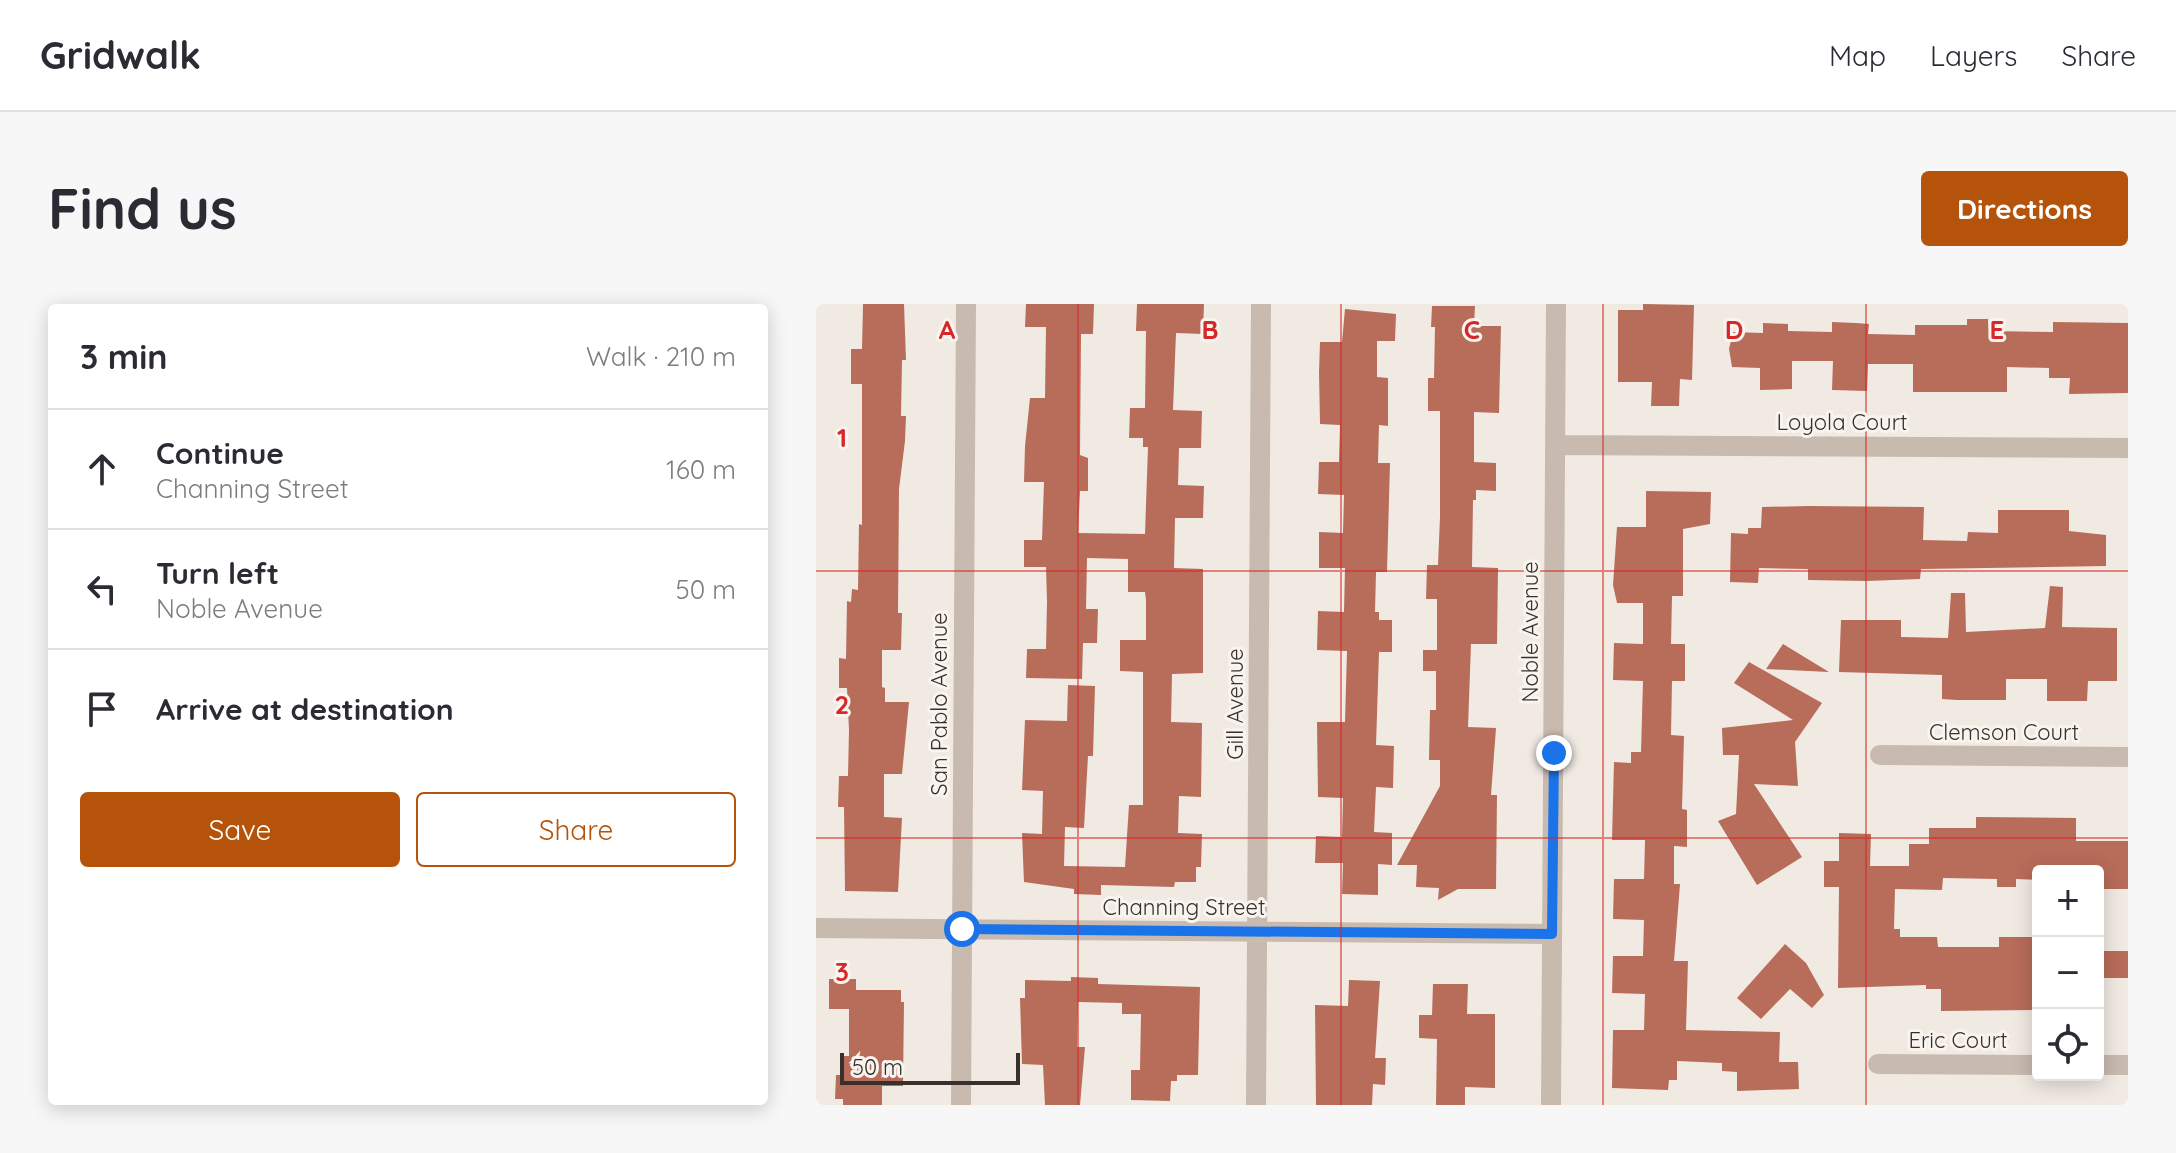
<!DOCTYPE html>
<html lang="en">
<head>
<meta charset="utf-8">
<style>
	body { margin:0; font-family:Quicksand,sans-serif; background:#f7f7f7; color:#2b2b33 }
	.controls { position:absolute; right:24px; bottom:24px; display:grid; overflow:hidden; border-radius:8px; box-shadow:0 4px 20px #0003 }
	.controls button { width:72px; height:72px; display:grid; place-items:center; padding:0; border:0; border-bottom:2px solid #e1e1e2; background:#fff; color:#2b2b33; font:40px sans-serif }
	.scale { position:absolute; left:24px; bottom:20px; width:180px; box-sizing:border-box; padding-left:8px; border:4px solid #39302d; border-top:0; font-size:22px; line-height:28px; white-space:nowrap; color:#39302d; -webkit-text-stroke:6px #f9f4ef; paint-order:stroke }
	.stop { position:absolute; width:24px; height:24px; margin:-18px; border:6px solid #1a73e8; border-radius:50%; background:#fff }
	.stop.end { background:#1a73e8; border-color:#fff; box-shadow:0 2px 8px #0008 }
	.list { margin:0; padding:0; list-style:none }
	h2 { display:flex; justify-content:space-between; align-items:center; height:104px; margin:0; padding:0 32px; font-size:34px }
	h2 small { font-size:26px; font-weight:400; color:#7c7c81 }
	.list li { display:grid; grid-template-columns:52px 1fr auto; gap:24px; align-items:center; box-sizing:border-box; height:120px; padding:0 32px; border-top:2px solid #e1e1e2 }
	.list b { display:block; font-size:30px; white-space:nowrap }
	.list p { margin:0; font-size:26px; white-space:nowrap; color:#7c7c81 }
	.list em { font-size:26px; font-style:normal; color:#7c7c81 }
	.actions { display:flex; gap:16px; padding:24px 32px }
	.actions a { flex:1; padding:18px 0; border:2px solid #b45309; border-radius:8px; text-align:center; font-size:28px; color:#b45309 }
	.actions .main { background:#b45309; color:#fff }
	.icon { flex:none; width:44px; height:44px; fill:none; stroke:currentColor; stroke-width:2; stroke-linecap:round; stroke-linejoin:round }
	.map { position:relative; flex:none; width:1312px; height:801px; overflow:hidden; border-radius:8px }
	header { display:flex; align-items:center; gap:48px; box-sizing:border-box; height:112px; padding:0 40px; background:#fff; border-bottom:2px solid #e1e1e2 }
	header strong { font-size:38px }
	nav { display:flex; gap:44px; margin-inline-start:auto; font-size:28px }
	.intro { display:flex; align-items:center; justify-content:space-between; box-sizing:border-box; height:192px; padding:0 48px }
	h1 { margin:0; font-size:56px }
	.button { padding:20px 36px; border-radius:8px; background:#b45309; color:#fff; font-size:28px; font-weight:700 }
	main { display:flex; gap:48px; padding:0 48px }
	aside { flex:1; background:#fff; border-radius:8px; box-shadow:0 4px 20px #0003 }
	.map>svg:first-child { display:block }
	.building { fill:#b86c5a }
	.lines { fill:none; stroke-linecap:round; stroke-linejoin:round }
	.minor { stroke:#c9bab0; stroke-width:20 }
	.route { stroke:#1a73e8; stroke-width:10 }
	.grid { fill:none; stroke:#d62828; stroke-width:2; stroke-opacity:0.55 }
	.labels { text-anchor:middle; stroke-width:6; stroke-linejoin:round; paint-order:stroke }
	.street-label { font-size:22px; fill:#39302d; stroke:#f9f4ef }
	.grid-label { font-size:26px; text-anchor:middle; font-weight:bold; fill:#d62828; stroke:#f9f4ef; stroke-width:6; stroke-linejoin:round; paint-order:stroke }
</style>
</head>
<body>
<header>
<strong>Gridwalk</strong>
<nav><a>Map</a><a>Layers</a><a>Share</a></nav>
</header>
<div class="intro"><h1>Find us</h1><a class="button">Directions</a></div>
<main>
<aside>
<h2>3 min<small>Walk · 210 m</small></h2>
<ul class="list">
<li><svg class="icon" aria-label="ahead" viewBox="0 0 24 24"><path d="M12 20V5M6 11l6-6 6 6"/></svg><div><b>Continue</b><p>Channing Street</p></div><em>160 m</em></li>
<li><svg class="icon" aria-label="left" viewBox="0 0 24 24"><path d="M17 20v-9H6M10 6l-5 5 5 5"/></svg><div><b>Turn left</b><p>Noble Avenue</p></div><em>50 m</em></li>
<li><svg class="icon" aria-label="arrive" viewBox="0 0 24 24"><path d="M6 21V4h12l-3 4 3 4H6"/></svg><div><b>Arrive at destination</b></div></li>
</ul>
<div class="actions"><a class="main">Save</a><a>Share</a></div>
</aside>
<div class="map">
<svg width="1312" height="801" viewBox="0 0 1312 801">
	<rect width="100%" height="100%" fill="#f1eae3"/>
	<path class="building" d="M 47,0 L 88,0 L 90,56 L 86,56 L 85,112 L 90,112 L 89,137 L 83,185 L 82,309 L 86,309 L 85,346 L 66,346 L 66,383 L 69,384 L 69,398 L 93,398 L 86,470 L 68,470 L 68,513 L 86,514 L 82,588 L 29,587 L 28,503 L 22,503 L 23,472 L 32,472 L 33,426 L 31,384 L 23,384 L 23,354 L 30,355 L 31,297 L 35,298 L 36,285 L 42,286 L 43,220 L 46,221 L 46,80 L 35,80 L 35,45 L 46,45 Z
		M 210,0 L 278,0 L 277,30 L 265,30 L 264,151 L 272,154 L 272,187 L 264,187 L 262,229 L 329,230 L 332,143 L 327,143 L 327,134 L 313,134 L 314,104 L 329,104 L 330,27 L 320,27 L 321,0 L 388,0 L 387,30 L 360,29 L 357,106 L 386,107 L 385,144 L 363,144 L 362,181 L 388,182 L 387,214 L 359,214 L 358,264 L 387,265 L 387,369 L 356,370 L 355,418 L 386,419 L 385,493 L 363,492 L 362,529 L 386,530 L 385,563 L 380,563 L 380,578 L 359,578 L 358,583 L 285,581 L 285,591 L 258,590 L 258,585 L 208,578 L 206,529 L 226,530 L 227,487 L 206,486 L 209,416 L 251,417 L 252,381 L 279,382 L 277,452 L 272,452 L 268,524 L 249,523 L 248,562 L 309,563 L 313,501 L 327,501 L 327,368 L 304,367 L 304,336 L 330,336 L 330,296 L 329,288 L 312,288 L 312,255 L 271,254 L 270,305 L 282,305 L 281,339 L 267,339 L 266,375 L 210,374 L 211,345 L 230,345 L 231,297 L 230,263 L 208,263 L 208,236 L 226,236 L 228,178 L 208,178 L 209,142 L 214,94 L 229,94 L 230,23 L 209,23 Z
		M 827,0 L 878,1 L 876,76 L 864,75 L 863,102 L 835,102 L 836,78 L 802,78 L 802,6 L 827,6 Z
		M 616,2 L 659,2 L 658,22 L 685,22 L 683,109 L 658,108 L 658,158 L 680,159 L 680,187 L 660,186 L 660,196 L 657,196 L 656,263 L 682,264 L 681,340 L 655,340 L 652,423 L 680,424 L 675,491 L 681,491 L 680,585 L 642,585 L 622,596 L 623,584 L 600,583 L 601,561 L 581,561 L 624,482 L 624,456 L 613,456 L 614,406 L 620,406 L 620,367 L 607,367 L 607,346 L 621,346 L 621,295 L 610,295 L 611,261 L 622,261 L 624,213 L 624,107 L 612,107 L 612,74 L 618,74 L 619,23 L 615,23 Z
		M 529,5 L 580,10 L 579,37 L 561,37 L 561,73 L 572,74 L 572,122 L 563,121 L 562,159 L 574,159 L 571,268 L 560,268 L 559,308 L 563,308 L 563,316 L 576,316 L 576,348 L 563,348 L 560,441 L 578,442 L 577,484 L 560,483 L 558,528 L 576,529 L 576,561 L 562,560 L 562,591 L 526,590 L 527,559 L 499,559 L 500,532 L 526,533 L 527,494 L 502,493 L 501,418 L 529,418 L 531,347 L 501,346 L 502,307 L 528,308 L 529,264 L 503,264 L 503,228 L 527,229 L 528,191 L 502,190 L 503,158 L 523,158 L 524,121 L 504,120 L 503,68 L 504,38 L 526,38 Z
		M 1151,15 L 1172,15 L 1173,27 L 1237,28 L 1237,18 L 1312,19 L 1312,89 L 1253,90 L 1254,74 L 1233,74 L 1233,64 L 1191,63 L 1191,88 L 1097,88 L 1097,60 L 1052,60 L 1051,87 L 1016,86 L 1017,57 L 976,57 L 976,85 L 944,86 L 944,64 L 916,63 L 913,45 L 917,28 L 947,29 L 947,19 L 972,20 L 972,27 L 1016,28 L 1016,18 L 1040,19 L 1053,20 L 1052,30 L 1099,31 L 1099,21 L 1151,21 Z
		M 830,187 L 895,188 L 894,220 L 867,225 L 867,292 L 856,292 L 855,340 L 869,340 L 869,377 L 856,377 L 855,431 L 868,432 L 866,505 L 871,506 L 871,543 L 858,542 L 858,580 L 864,580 L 858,657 L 872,657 L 870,726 L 964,728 L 963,758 L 982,758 L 983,785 L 921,787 L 921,768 L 906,767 L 906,759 L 861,757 L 861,776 L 853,776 L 852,786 L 796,784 L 797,726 L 828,726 L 829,690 L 796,689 L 797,652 L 827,652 L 828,616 L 797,615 L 798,575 L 828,575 L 829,536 L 796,536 L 798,458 L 815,459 L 815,448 L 825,448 L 827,377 L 797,376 L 798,339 L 827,340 L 827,299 L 801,299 L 797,281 L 801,223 L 830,223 Z
		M 993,202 L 1108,203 L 1107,236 L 1151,237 L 1152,228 L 1182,229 L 1182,206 L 1253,206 L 1253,227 L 1290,231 L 1290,262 L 1105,265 L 1104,275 L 1051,277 L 992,276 L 992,265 L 943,264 L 942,279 L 914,278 L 915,229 L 932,230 L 932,224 L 945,224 L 946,203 Z
		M 1234,282 L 1247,283 L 1246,323 L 1301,324 L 1301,377 L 1272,377 L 1271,397 L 1231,397 L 1231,375 L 1190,375 L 1190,396 L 1141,396 L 1126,395 L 1126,371 L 1023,368 L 1025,316 L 1085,316 L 1085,333 L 1132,334 L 1135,289 L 1149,289 L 1150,328 L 1229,324 Z
		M 967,340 L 1013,368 L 950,365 Z
		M 933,358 L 1006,399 L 979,438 L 982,482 L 938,480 L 986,553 L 941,581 L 902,517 L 920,510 L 923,451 L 907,451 L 906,424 L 977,416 L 918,379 Z
		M 1160,513 L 1260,514 L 1260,537 L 1312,537 L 1312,585 L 1282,585 L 1282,567 L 1222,567 L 1222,576 L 1200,575 L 1200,583 L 1181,583 L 1181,575 L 1127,574 L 1126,586 L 1079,585 L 1078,625 L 1084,625 L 1084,633 L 1121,633 L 1122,643 L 1183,643 L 1183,633 L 1217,633 L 1218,646 L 1222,646 L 1222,706 L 1125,707 L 1125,685 L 1110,685 L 1110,681 L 1022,684 L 1023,583 L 1008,583 L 1008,557 L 1023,557 L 1023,529 L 1055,530 L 1054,562 L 1093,562 L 1093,540 L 1113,540 L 1113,524 L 1160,524 Z
		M 969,640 L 990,659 L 1008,691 L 996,704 L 974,685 L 945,715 L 921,694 Z
		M 1282,647 L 1312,647 L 1312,674 L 1282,674 Z
		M 255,673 L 282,674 L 282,680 L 384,683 L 382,771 L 361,771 L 361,777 L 355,777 L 354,797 L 315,796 L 315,766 L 324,766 L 325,710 L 306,710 L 306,699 L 262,698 L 261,743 L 269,743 L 264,801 L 229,801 L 227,761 L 206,760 L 204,694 L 209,694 L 209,676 L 255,677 Z
		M 13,675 L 40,675 L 40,686 L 85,686 L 85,698 L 88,698 L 87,782 L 66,782 L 66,801 L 27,801 L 27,795 L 19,795 L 20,771 L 27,771 L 27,752 L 33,752 L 33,705 L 13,705 Z
		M 533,676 L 564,677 L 559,754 L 570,754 L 569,781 L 557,780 L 556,801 L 500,801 L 499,701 L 532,702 Z
		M 617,680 L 652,680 L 651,710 L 679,710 L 679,784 L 649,783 L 649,801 L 620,801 L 621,735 L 603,734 L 603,711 L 616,711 Z"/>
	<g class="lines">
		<path class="minor" d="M 740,141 L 1312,144
			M 1064,451 L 1312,453
			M 0,624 L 736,630
			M 1062,760 L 1222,761
			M 1282,761 L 1312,761
			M 145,801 L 150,0
			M 440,801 L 445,0
			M 735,801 L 740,0"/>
	</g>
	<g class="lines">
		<path class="route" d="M 146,625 L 736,630 L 738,449"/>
	</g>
	<path class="grid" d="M 262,0 L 262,801M 525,0 L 525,801M 787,0 L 787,801M 1050,0 L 1050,801M 0,267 L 1312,267M 0,534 L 1312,534"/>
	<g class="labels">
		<g class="street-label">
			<text x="1026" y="126">Loyola Court</text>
			<text transform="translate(714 328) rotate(-90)" y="8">Noble Avenue</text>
			<text transform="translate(123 400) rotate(-90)" y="8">San Pablo Avenue</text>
			<text transform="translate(419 400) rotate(-90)" y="8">Gill Avenue</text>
			<text x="1188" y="436">Clemson Court</text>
			<text x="368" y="611">Channing Street</text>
			<text x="1142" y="744">Eric Court</text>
		</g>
	</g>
	<g class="grid-label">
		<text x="131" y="35">A</text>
		<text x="394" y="35">B</text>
		<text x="656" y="35">C</text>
		<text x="918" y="35">D</text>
		<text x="1181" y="35">E</text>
		<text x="26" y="143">1</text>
		<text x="26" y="410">2</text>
		<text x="26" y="677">3</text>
	</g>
</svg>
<div class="controls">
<button>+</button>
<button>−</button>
<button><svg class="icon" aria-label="locate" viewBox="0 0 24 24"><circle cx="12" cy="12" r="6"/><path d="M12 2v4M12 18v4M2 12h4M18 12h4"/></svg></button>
</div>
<div class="scale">50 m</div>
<div class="stop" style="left:146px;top:625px"></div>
<div class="stop end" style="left:738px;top:449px"></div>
</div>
</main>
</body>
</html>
